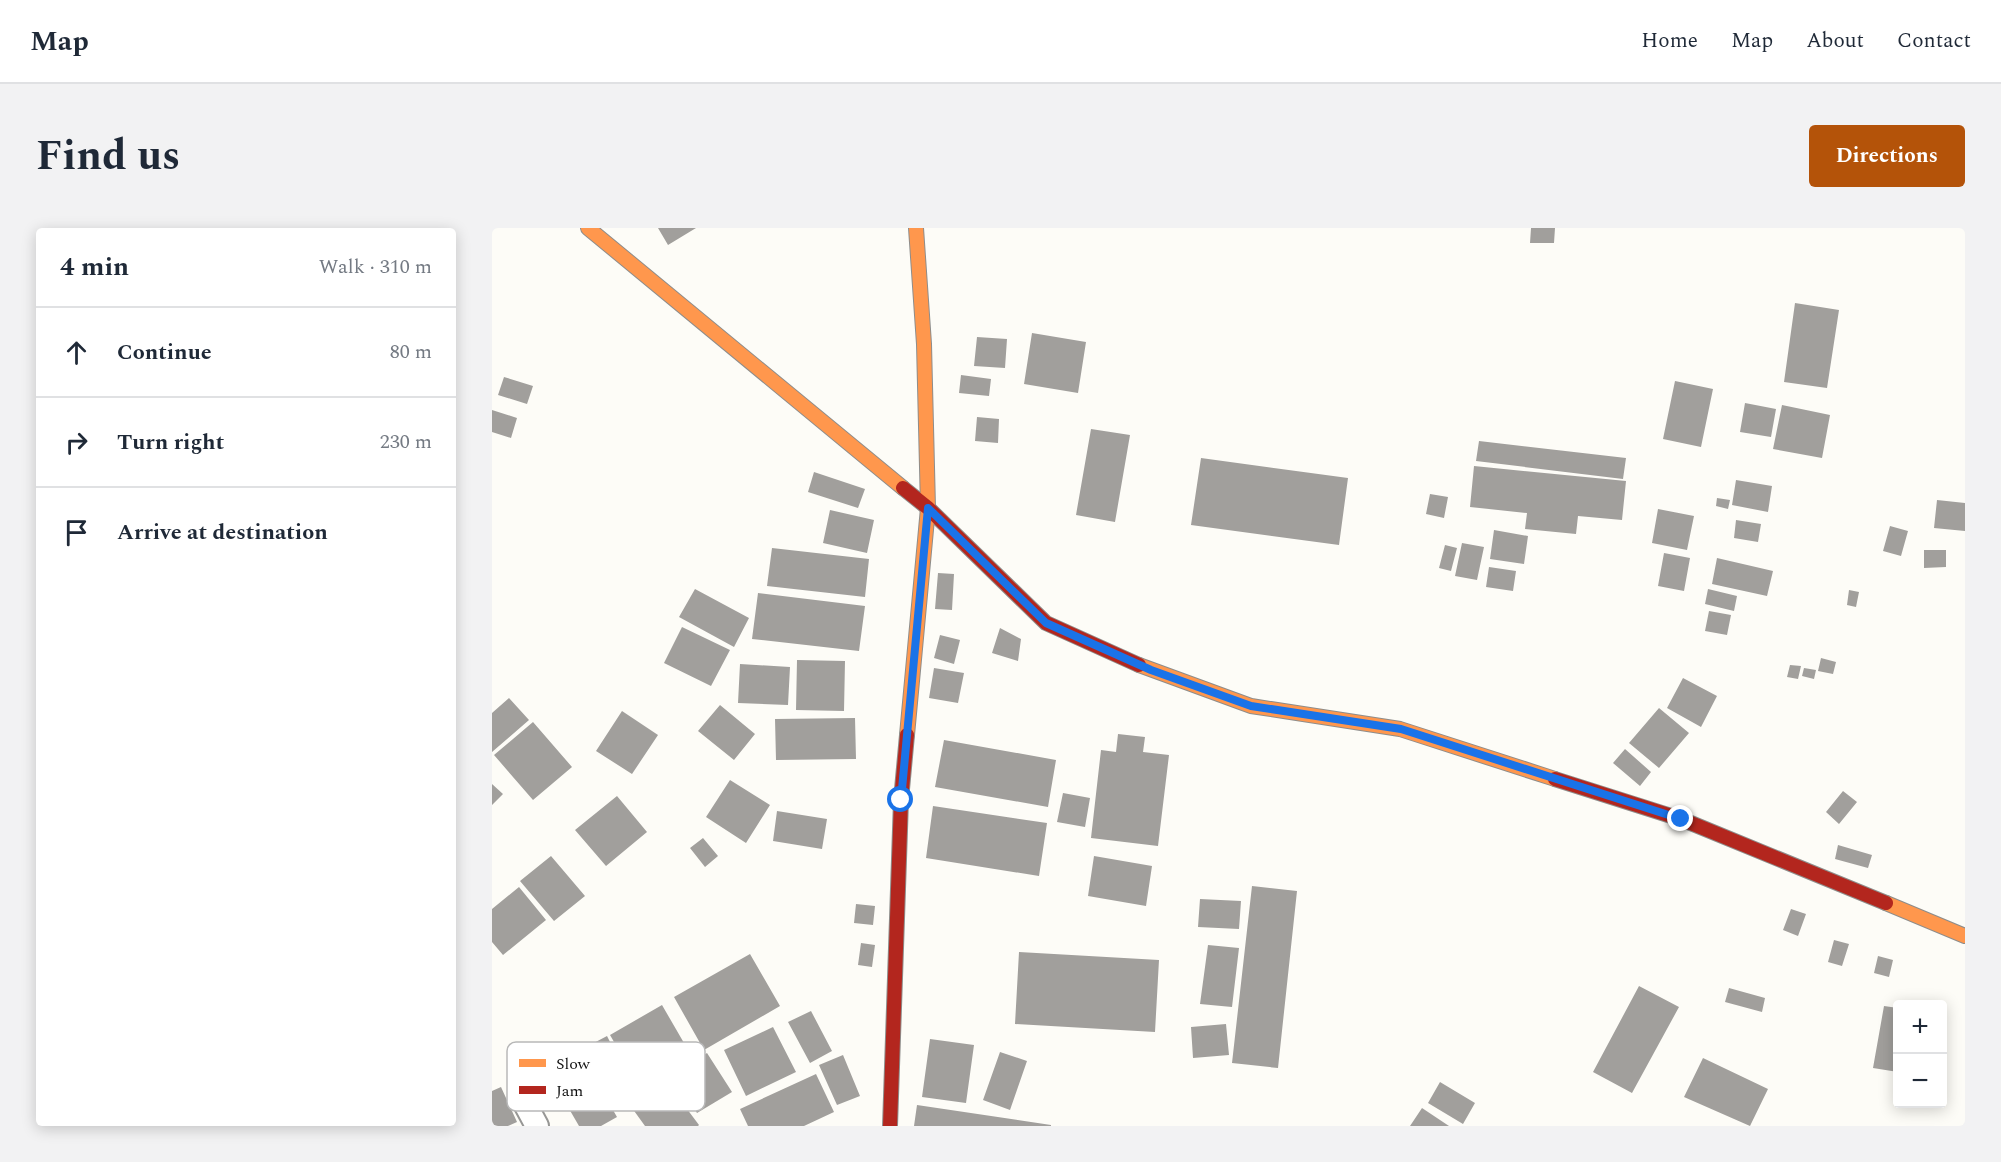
<!DOCTYPE html>
<html lang="en">
<head>
<meta charset="utf-8">
<style>
	body { margin:0; font-family:Spectral,serif; background:#f2f2f3; color:#1f2937 }
	.controls { position:absolute; right:18px; bottom:18px; display:grid; overflow:hidden; border-radius:6px; box-shadow:0 3px 15px #0003 }
	.controls button { width:54px; height:54px; display:grid; place-items:center; padding:0; border:0; border-bottom:2px solid #e0e1e3; background:#fff; color:#1f2937; font:30px sans-serif }
	.stop { position:absolute; width:18px; height:18px; margin:-14px; border:4px solid #1a73e8; border-radius:50%; background:#fff }
	.stop.end { background:#1a73e8; border-color:#fff; box-shadow:0 2px 6px #0008 }
	.list { margin:0; padding:0; list-style:none }
	h2 { display:flex; justify-content:space-between; align-items:center; height:78px; margin:0; padding:0 24px; font-size:26px }
	h2 small { font-size:20px; font-weight:400; color:#747a83 }
	.list li { display:grid; grid-template-columns:39px 1fr auto; gap:18px; align-items:center; box-sizing:border-box; height:90px; padding:0 24px; border-top:2px solid #e0e1e3 }
	.list b { display:block; font-size:22px; white-space:nowrap }
	.list em { font-size:20px; font-style:normal; color:#747a83 }
	.icon { flex:none; width:33px; height:33px; fill:none; stroke:currentColor; stroke-width:2; stroke-linecap:round; stroke-linejoin:round }
	.map { position:relative; flex:none; width:1473px; height:898px; overflow:hidden; border-radius:6px }
	header { display:flex; align-items:center; gap:36px; box-sizing:border-box; height:84px; padding:0 30px; background:#fff; border-bottom:2px solid #e0e1e3 }
	header strong { font-size:28px }
	nav { display:flex; gap:33px; margin-inline-start:auto; font-size:21px }
	.intro { display:flex; align-items:center; justify-content:space-between; box-sizing:border-box; height:144px; padding:0 36px }
	h1 { margin:0; font-size:42px }
	.button { padding:15px 27px; border-radius:6px; background:#b45309; color:#fff; font-size:21px; font-weight:700 }
	main { display:flex; gap:36px; padding:0 36px }
	aside { flex:1; background:#fff; border-radius:6px; box-shadow:0 3px 15px #0003 }
	.map>svg:first-child { display:block }
	.building { fill:#a19f9c }
	.lines { fill:none; stroke-linecap:round; stroke-linejoin:round }
	.street-casing { stroke:#979795; stroke-width:26 }
	.slow-casing { stroke:#8e8d8b; stroke-width:16 }
	.jam-casing { stroke:#8e8d8b; stroke-width:16 }
	.street { stroke:#fffffe; stroke-width:22 }
	.slow { stroke:#ff974d; stroke-width:14 }
	.jam { stroke:#b3261e; stroke-width:14 }
	.route { stroke:#1a73e8; stroke-width:8 }
	.key { fill:#fff; stroke:#b8b8b8; stroke-width:1.5 }
	.key-label { font-size:16px; fill:#111 }
</style>
</head>
<body>
<header>
<strong>Map</strong>
<nav><a>Home</a><a>Map</a><a>About</a><a>Contact</a></nav>
</header>
<div class="intro"><h1>Find us</h1><a class="button">Directions</a></div>
<main>
<aside>
<h2>4 min<small>Walk · 310 m</small></h2>
<ul class="list">
<li><svg class="icon" aria-label="ahead" viewBox="0 0 24 24"><path d="M12 20V5M6 11l6-6 6 6"/></svg><div><b>Continue</b></div><em>80 m</em></li>
<li><svg class="icon" aria-label="right" viewBox="0 0 24 24"><path d="M7 20v-9h11M14 6l5 5-5 5"/></svg><div><b>Turn right</b></div><em>230 m</em></li>
<li><svg class="icon" aria-label="arrive" viewBox="0 0 24 24"><path d="M6 21V4h12l-3 4 3 4H6"/></svg><div><b>Arrive at destination</b></div></li>
</ul>
</aside>
<div class="map">
<svg width="1473" height="898" viewBox="0 0 1473 898">
	<rect width="100%" height="100%" fill="#fdfcf7"/>
	<path class="building" d="M 166,0 L 204,0 L 176,17 Z
		M 1039,0 L 1063,0 L 1062,15 L 1038,15 Z
		M 1303,75 L 1347,82 L 1335,160 L 1292,154 Z
		M 540,105 L 594,114 L 586,165 L 532,156 Z
		M 485,109 L 515,111 L 513,140 L 482,138 Z
		M 469,147 L 499,151 L 497,168 L 467,165 Z
		M 12,149 L 41,158 L 35,176 L 6,167 Z
		M 1183,153 L 1221,161 L 1209,219 L 1171,211 Z
		M 1253,175 L 1284,181 L 1279,209 L 1248,204 Z
		M 1290,177 L 1338,187 L 1330,230 L 1281,221 Z
		M 0,182 L 25,190 L 19,210 L 0,204 Z
		M 485,189 L 507,191 L 506,215 L 483,213 Z
		M 599,201 L 638,207 L 623,294 L 584,287 Z
		M 987,213 L 1134,230 L 1131,251 L 984,233 Z
		M 709,230 L 856,250 L 847,317 L 699,297 Z
		M 982,238 L 1134,253 L 1130,292 L 1086,288 L 1084,306 L 1033,301 L 1035,285 L 978,279 Z
		M 322,244 L 373,261 L 366,280 L 316,264 Z
		M 1244,252 L 1280,258 L 1276,284 L 1240,277 Z
		M 938,266 L 956,269 L 952,290 L 934,286 Z
		M 1225,270 L 1238,272 L 1236,281 L 1224,278 Z
		M 1445,272 L 1473,275 L 1473,303 L 1442,300 Z
		M 1166,281 L 1202,288 L 1195,322 L 1160,315 Z
		M 338,282 L 382,292 L 375,325 L 331,315 Z
		M 1244,292 L 1269,296 L 1266,314 L 1242,310 Z
		M 1398,298 L 1416,303 L 1409,328 L 1391,323 Z
		M 1002,302 L 1036,308 L 1032,336 L 998,331 Z
		M 970,315 L 992,319 L 985,352 L 963,348 Z
		M 953,317 L 965,320 L 959,343 L 947,340 Z
		M 280,320 L 377,331 L 373,369 L 275,358 Z
		M 1432,322 L 1454,322 L 1454,339 L 1432,340 Z
		M 1172,325 L 1198,330 L 1192,363 L 1166,358 Z
		M 1225,330 L 1281,343 L 1275,368 L 1220,356 Z
		M 997,339 L 1024,343 L 1021,363 L 994,359 Z
		M 446,345 L 462,346 L 460,382 L 443,381 Z
		M 203,361 L 257,390 L 242,419 L 187,389 Z
		M 1216,361 L 1245,368 L 1242,383 L 1213,376 Z
		M 1357,362 L 1367,364 L 1364,379 L 1355,377 Z
		M 266,365 L 373,378 L 367,423 L 260,411 Z
		M 1217,383 L 1239,387 L 1235,407 L 1213,403 Z
		M 190,399 L 238,422 L 219,458 L 172,435 Z
		M 508,400 L 529,411 L 526,433 L 500,425 Z
		M 448,407 L 468,412 L 462,436 L 442,430 Z
		M 1329,430 L 1344,434 L 1341,446 L 1326,443 Z
		M 305,432 L 353,433 L 352,483 L 304,482 Z
		M 248,436 L 298,439 L 296,477 L 246,475 Z
		M 1298,437 L 1309,438 L 1306,451 L 1295,449 Z
		M 442,440 L 472,445 L 466,475 L 437,470 Z
		M 1312,440 L 1324,442 L 1322,451 L 1310,448 Z
		M 1191,450 L 1225,468 L 1209,499 L 1175,480 Z
		M 17,470 L 37,492 L 0,524 L 0,485 Z
		M 228,477 L 263,506 L 242,532 L 206,503 Z
		M 1167,480 L 1197,505 L 1167,540 L 1137,515 Z
		M 130,483 L 166,507 L 140,546 L 104,523 Z
		M 363,490 L 364,531 L 284,532 L 283,491 Z
		M 41,494 L 80,539 L 41,572 L 2,527 Z
		M 626,506 L 653,509 L 651,524 L 677,527 L 666,618 L 599,610 L 609,522 L 624,524 Z
		M 452,512 L 564,532 L 556,579 L 443,559 Z
		M 1133,521 L 1159,544 L 1148,558 L 1121,535 Z
		M 238,552 L 278,577 L 254,615 L 214,589 Z
		M 0,556 L 11,566 L 0,577 Z
		M 1351,563 L 1365,574 L 1347,596 L 1334,584 Z
		M 571,565 L 598,570 L 593,599 L 565,594 Z
		M 125,568 L 155,604 L 114,638 L 83,602 Z
		M 441,578 L 555,595 L 547,648 L 434,630 Z
		M 285,583 L 335,591 L 330,621 L 281,613 Z
		M 211,610 L 226,628 L 213,639 L 198,620 Z
		M 1346,617 L 1380,627 L 1376,640 L 1343,631 Z
		M 59,628 L 93,668 L 62,693 L 28,653 Z
		M 602,628 L 660,638 L 654,678 L 596,668 Z
		M 760,658 L 805,663 L 786,840 L 740,835 Z
		M 27,659 L 54,692 L 11,727 L 0,714 L 0,681 Z
		M 708,671 L 749,673 L 747,701 L 706,699 Z
		M 364,676 L 383,678 L 381,697 L 362,695 Z
		M 1299,681 L 1314,686 L 1306,708 L 1291,702 Z
		M 1342,712 L 1357,716 L 1350,738 L 1336,734 Z
		M 369,715 L 383,717 L 380,739 L 366,737 Z
		M 716,717 L 747,720 L 740,779 L 708,776 Z
		M 527,724 L 667,732 L 663,804 L 523,796 Z
		M 258,726 L 288,778 L 212,822 L 182,769 Z
		M 1386,728 L 1401,732 L 1397,749 L 1382,745 Z
		M 1147,758 L 1187,779 L 1140,865 L 1101,844 Z
		M 1237,760 L 1273,770 L 1270,784 L 1233,774 Z
		M 170,777 L 192,815 L 140,845 L 118,807 Z
		M 1392,778 L 1406,780 L 1406,844 L 1381,840 Z
		M 319,783 L 340,823 L 318,835 L 296,794 Z
		M 734,796 L 737,827 L 701,830 L 699,799 Z
		M 281,799 L 304,844 L 254,868 L 232,822 Z
		M 115,808 L 140,857 L 123,866 L 98,817 Z
		M 438,811 L 482,817 L 474,875 L 430,869 Z
		M 508,824 L 535,833 L 518,882 L 491,872 Z
		M 215,825 L 240,864 L 205,885 L 180,847 Z
		M 351,827 L 368,868 L 345,877 L 327,837 Z
		M 1211,830 L 1276,861 L 1258,898 L 1192,869 Z
		M 324,846 L 342,884 L 312,898 L 256,898 L 248,881 Z
		M 102,849 L 125,889 L 109,898 L 87,898 L 69,867 Z
		M 174,853 L 207,897 L 206,898 L 153,898 L 140,880 Z
		M 948,854 L 983,875 L 971,896 L 936,875 Z
		M 9,859 L 25,894 L 16,898 L 0,898 L 0,863 Z
		M 425,877 L 559,897 L 559,898 L 422,898 Z
		M 930,880 L 957,898 L 918,898 Z"/>
	<g class="lines">
		<defs>
			<path id="street" d="M 31,872 L 45,898"/>
			<path id="slow" d="M 96,0 L 411,260
				M 647,437 L 759,478 L 908,501 L 1063,551
				M 415,507 L 436,280 L 432,116 L 424,0
				M 1394,675 L 1473,708"/>
			<path id="jam" d="M 411,260 L 436,280 L 554,395 L 647,437
				M 1063,551 L 1189,591 L 1394,675
				M 398,898 L 409,572 L 415,507"/>
		</defs>
		<use href="#street" class="street-casing"/>
		<use href="#slow" class="slow-casing"/>
		<use href="#jam" class="jam-casing"/>
		<use href="#street" class="street"/>
		<use href="#slow" class="slow"/>
		<use href="#jam" class="jam"/>
	</g>
	<g class="lines">
		<path class="route" d="M 409,572 L 436,280 L 554,395 L 659,442 L 759,478 L 909,501 L 1189,591"/>
	</g>
	<rect x="15" y="814" width="198" height="69" rx="9" class="key"/>
	<rect x="27" y="831" width="27" height="8" fill="#ff974d"/>
	<rect x="27" y="858" width="27" height="8" fill="#b3261e"/>
	<g class="key-label">
		<text x="64" y="841">Slow</text>
		<text x="64" y="868">Jam</text>
	</g>
</svg>
<div class="controls">
<button>+</button>
<button>−</button>
</div>
<div class="stop" style="left:409px;top:572px"></div>
<div class="stop end" style="left:1189px;top:591px"></div>
</div>
</main>
</body>
</html>
